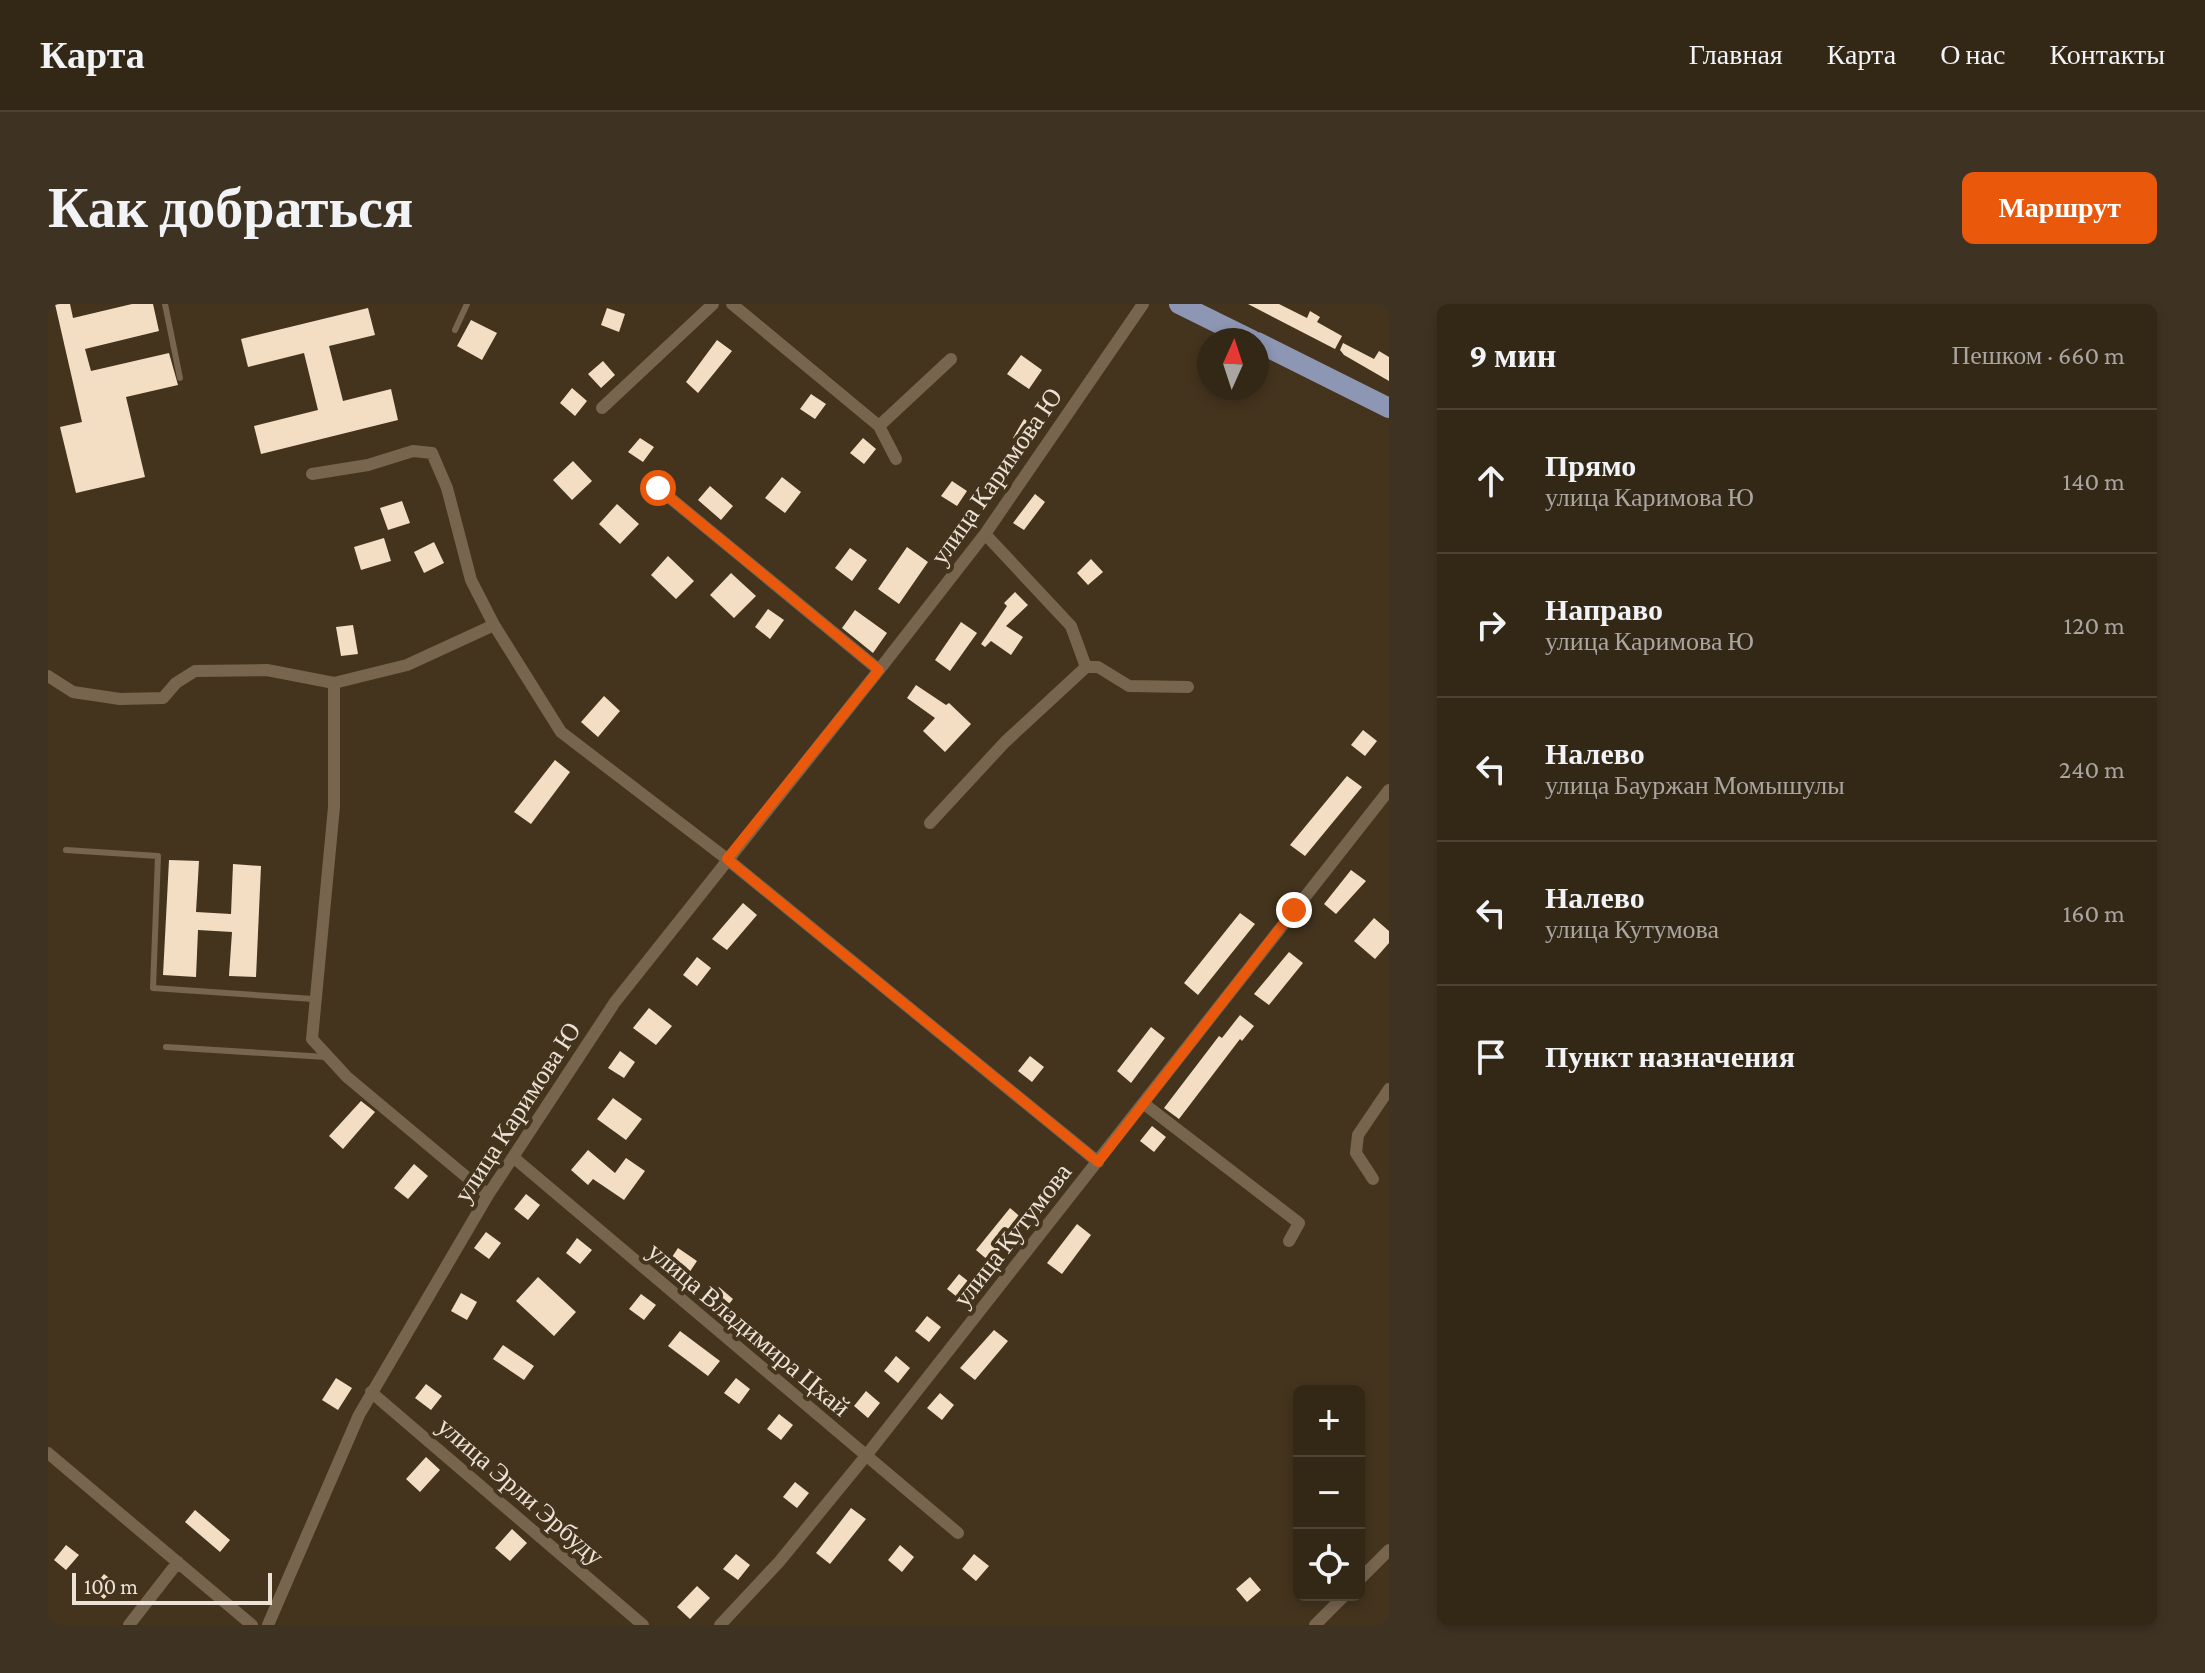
<!DOCTYPE html>
<html lang="ru">
<head>
<meta charset="utf-8">
<style>
	body { margin:0; font-family:"Crimson Pro",serif; background:#3e3323; color:#f1f3f6 }
	.controls { position:absolute; right:24px; bottom:24px; display:grid; overflow:hidden; border-radius:12px; box-shadow:0 4px 12px #0003 }
	.controls button { width:72px; height:72px; display:grid; place-items:center; padding:0; border:0; border-bottom:2px solid #4e4435; background:#332716; color:#f1f3f6; font:40px sans-serif }
	.compass { position:absolute; left:1149px; top:24px; width:72px; height:72px; border-radius:50%; background:#332716; box-shadow:0 4px 12px #0003; rotate:3deg }
	.scale { position:absolute; left:24px; bottom:20px; width:200px; box-sizing:border-box; padding-left:8px; border:4px solid #ece2d5; border-top:0; font-size:22px; line-height:28px; white-space:nowrap; color:#ece2d5; -webkit-text-stroke:6px #44341e; paint-order:stroke }
	.stop { position:absolute; width:24px; height:24px; margin:-18px; border:6px solid #ea580c; border-radius:50%; background:#fff }
	.stop.end { background:#ea580c; border-color:#fff; box-shadow:0 2px 8px #0008 }
	.list { margin:0; padding:0; list-style:none }
	h2 { display:flex; justify-content:space-between; align-items:center; height:104px; margin:0; padding:0 32px; font-size:34px }
	h2 small { font-size:26px; font-weight:400; color:#a9a5a1 }
	.list li { display:grid; grid-template-columns:52px 1fr auto; gap:24px; align-items:center; box-sizing:border-box; height:144px; padding:0 32px; border-top:2px solid #4e4435 }
	.list b { display:block; font-size:30px; white-space:nowrap }
	.list p { margin:0; font-size:26px; white-space:nowrap; color:#a9a5a1 }
	.list em { font-size:26px; font-style:normal; color:#a9a5a1 }
	.icon { flex:none; width:44px; height:44px; fill:none; stroke:currentColor; stroke-width:2; stroke-linecap:round; stroke-linejoin:round }
	.map { position:relative; flex:none; width:1341px; height:1321px; overflow:hidden; border-radius:12px }
	header { display:flex; align-items:center; gap:48px; box-sizing:border-box; height:112px; padding:0 40px; background:#332716; border-bottom:2px solid #4e4435 }
	header strong { font-size:38px }
	nav { display:flex; gap:44px; margin-inline-start:auto; font-size:28px }
	.intro { display:flex; align-items:center; justify-content:space-between; box-sizing:border-box; height:192px; padding:0 48px }
	h1 { margin:0; font-size:56px }
	.button { padding:20px 36px; border-radius:12px; background:#ea580c; color:#fff; font-size:28px; font-weight:700 }
	main { display:flex; gap:48px; padding:0 48px }
	aside { flex:1; background:#332716; border-radius:12px; box-shadow:0 4px 12px #0003 }
	.map>svg:first-child { display:block }
	.building { fill:#f3dec4 }
	.lines { fill:none; stroke-linecap:round; stroke-linejoin:round }
	.service { stroke:#77654e; stroke-width:6 }
	.minor { stroke:#77654e; stroke-width:12 }
	.primary { stroke:#8d96b2; stroke-width:20 }
	.route { stroke:#ea580c; stroke-width:10 }
	.labels { text-anchor:middle; stroke-width:8; stroke-linejoin:round; paint-order:stroke }
	.street-label { font-size:26px; fill:#ece2d5; stroke:#44341e }
</style>
</head>
<body>
<header>
<strong>Карта</strong>
<nav><a>Главная</a><a>Карта</a><a>О нас</a><a>Контакты</a></nav>
</header>
<div class="intro"><h1>Как добраться</h1><a class="button">Маршрут</a></div>
<main>
<div class="map">
<svg width="1341" height="1321" viewBox="0 0 1341 1321">
	<rect width="100%" height="100%" fill="#44341e"/>
	<path class="building" d="M 7,0 L 22,0 L 25,14 L 84,0 L 105,0 L 111,27 L 37,45 L 43,67 L 121,49 L 130,81 L 78,93 L 97,173 L 28,189 L 12,123 L 34,118 Z
		M 1200,0 L 1231,0 L 1259,14 L 1262,7 L 1272,13 L 1269,18 L 1294,32 L 1287,45 Z
		M 320,4 L 327,31 L 281,42 L 295,97 L 343,85 L 350,116 L 213,150 L 206,122 L 270,106 L 256,49 L 200,63 L 193,35 Z
		M 559,4 L 577,10 L 571,28 L 553,21 Z
		M 423,16 L 449,29 L 434,56 L 409,42 Z
		M 669,36 L 684,47 L 650,89 L 638,78 Z
		M 1295,39 L 1326,55 L 1331,47 L 1341,53 L 1341,77 L 1296,51 L 1292,46 Z
		M 973,51 L 994,66 L 981,85 L 959,70 Z
		M 555,57 L 567,71 L 553,84 L 540,70 Z
		M 524,84 L 539,97 L 527,112 L 512,99 Z
		M 763,90 L 778,100 L 767,115 L 752,105 Z
		M 976,115 L 989,123 L 979,141 L 965,134 Z
		M 592,134 L 606,143 L 595,158 L 580,148 Z
		M 815,134 L 828,145 L 816,160 L 802,149 Z
		M 525,157 L 544,177 L 524,196 L 505,176 Z
		M 734,173 L 753,188 L 737,209 L 717,194 Z
		M 904,177 L 919,187 L 909,202 L 893,192 Z
		M 662,182 L 685,202 L 673,216 L 650,196 Z
		M 987,190 L 997,198 L 976,226 L 965,219 Z
		M 354,197 L 362,219 L 340,226 L 332,204 Z
		M 569,200 L 591,220 L 572,240 L 551,220 Z
		M 336,234 L 343,257 L 313,266 L 306,243 Z
		M 386,238 L 396,259 L 376,269 L 366,248 Z
		M 859,243 L 880,258 L 851,300 L 830,285 Z
		M 802,244 L 819,256 L 804,277 L 787,264 Z
		M 620,252 L 646,277 L 628,295 L 603,271 Z
		M 1043,255 L 1055,268 L 1040,281 L 1029,269 Z
		M 683,269 L 708,292 L 686,314 L 662,291 Z
		M 967,288 L 980,301 L 958,322 L 975,333 L 963,351 L 943,337 L 937,343 L 933,340 L 959,302 L 956,299 Z
		M 720,305 L 736,316 L 722,335 L 707,323 Z
		M 807,306 L 839,329 L 825,349 L 794,324 Z
		M 913,318 L 929,329 L 902,367 L 887,356 Z
		M 305,321 L 310,350 L 293,352 L 288,323 Z
		M 868,381 L 898,401 L 901,399 L 923,420 L 897,448 L 875,427 L 887,414 L 859,394 Z
		M 556,392 L 572,407 L 550,433 L 533,418 Z
		M 1315,426 L 1329,437 L 1317,452 L 1303,441 Z
		M 507,456 L 522,468 L 483,520 L 466,508 Z
		M 1299,472 L 1314,483 L 1257,552 L 1242,541 Z
		M 121,556 L 151,557 L 148,608 L 183,610 L 185,560 L 213,562 L 208,673 L 181,672 L 184,628 L 150,626 L 148,673 L 115,671 Z
		M 1303,566 L 1318,577 L 1288,610 L 1276,600 Z
		M 695,599 L 709,611 L 679,646 L 664,635 Z
		M 1192,609 L 1207,620 L 1150,691 L 1136,679 Z
		M 1326,614 L 1341,627 L 1341,639 L 1327,655 L 1306,637 Z
		M 1241,648 L 1255,659 L 1221,701 L 1206,690 Z
		M 649,653 L 663,664 L 649,682 L 635,671 Z
		M 601,704 L 624,722 L 608,741 L 585,724 Z
		M 1192,711 L 1206,722 L 1194,737 L 1192,735 L 1131,815 L 1116,804 L 1171,732 L 1174,734 Z
		M 1103,723 L 1117,734 L 1083,779 L 1069,767 Z
		M 572,747 L 587,758 L 576,774 L 560,764 Z
		M 982,752 L 996,763 L 984,778 L 970,767 Z
		M 565,794 L 594,815 L 578,836 L 549,815 Z
		M 313,797 L 327,808 L 295,845 L 281,832 Z
		M 1104,822 L 1118,833 L 1106,848 L 1092,837 Z
		M 540,846 L 567,869 L 578,854 L 597,867 L 576,896 L 545,875 L 540,881 L 523,866 Z
		M 366,860 L 380,872 L 360,895 L 346,884 Z
		M 478,890 L 492,901 L 480,916 L 466,905 Z
		M 962,904 L 976,916 L 942,958 L 928,946 Z
		M 1029,920 L 1043,931 L 1014,970 L 999,959 Z
		M 438,928 L 453,939 L 441,955 L 426,944 Z
		M 529,934 L 544,946 L 532,960 L 518,949 Z
		M 630,944 L 649,957 L 641,969 L 622,956 Z
		M 911,970 L 925,981 L 913,996 L 899,985 Z
		M 490,973 L 528,1008 L 506,1032 L 468,997 Z
		M 671,983 L 685,995 L 673,1010 L 659,998 Z
		M 413,989 L 429,998 L 419,1016 L 403,1007 Z
		M 593,990 L 608,1001 L 596,1016 L 581,1005 Z
		M 879,1012 L 893,1023 L 881,1038 L 867,1027 Z
		M 946,1026 L 960,1037 L 927,1076 L 912,1064 Z
		M 632,1027 L 672,1057 L 660,1072 L 620,1042 Z
		M 455,1041 L 486,1062 L 476,1076 L 445,1055 Z
		M 848,1052 L 862,1064 L 850,1079 L 836,1067 Z
		M 288,1074 L 304,1084 L 290,1106 L 274,1096 Z
		M 688,1074 L 702,1085 L 691,1100 L 676,1089 Z
		M 378,1080 L 394,1092 L 383,1106 L 367,1094 Z
		M 818,1087 L 832,1099 L 820,1114 L 806,1102 Z
		M 892,1089 L 906,1101 L 894,1116 L 879,1104 Z
		M 731,1110 L 745,1121 L 733,1136 L 719,1125 Z
		M 378,1153 L 392,1166 L 372,1188 L 358,1175 Z
		M 747,1178 L 761,1189 L 749,1204 L 735,1193 Z
		M 803,1204 L 818,1215 L 782,1260 L 768,1249 Z
		M 147,1206 L 182,1236 L 172,1248 L 137,1218 Z
		M 464,1225 L 479,1239 L 462,1257 L 447,1244 Z
		M 18,1241 L 31,1251 L 18,1266 L 6,1256 Z
		M 852,1241 L 866,1253 L 854,1268 L 840,1256 Z
		M 688,1250 L 702,1261 L 690,1276 L 675,1265 Z
		M 926,1250 L 941,1262 L 928,1277 L 914,1265 Z
		M 56,1270 L 69,1280 L 56,1295 L 44,1285 Z
		M 1202,1273 L 1213,1286 L 1199,1298 L 1188,1285 Z
		M 649,1282 L 662,1294 L 642,1315 L 629,1303 Z"/>
	<g class="lines">
		<path class="service" d="M 117,0 L 132,74
			M 407,26 L 419,0
			M 18,546 L 110,552 L 105,684 L 266,695
			M 118,743 L 278,753"/>
		<path class="minor" d="M 684,0 L 831,122
			M 554,104 L 665,0
			M 848,155 L 831,122 L 903,55
			M 264,170 L 320,161 L 365,147 L 384,149 L 399,184 L 423,276 L 446,321 L 513,428 L 679,555 L 1050,858
			M 610,184 L 831,366 L 937,230 L 1095,0
			M 1038,363 L 1050,363 L 1081,382 L 1140,383
			M 0,372 L 25,388 L 72,395 L 115,394 L 128,379 L 147,367 L 219,366 L 286,379 L 359,361 L 446,321
			M 286,379 L 286,503 L 264,735 L 299,773 L 440,891
			M 882,519 L 957,438 L 1038,363 L 1023,322 L 937,230
			M 1095,799 L 1251,919 L 1241,937
			M 465,853 L 910,1229
			M 1325,875 L 1308,849 L 1310,831 L 1341,785
			M 323,1088 L 595,1321
			M 0,1149 L 204,1321
			M 1311,1276 L 1341,1246
			M 81,1321 L 130,1258
			M 220,1321 L 311,1111 L 440,891 L 567,698 L 831,366
			M 672,1321 L 731,1258 L 817,1153 L 1341,486
			M 1267,1321 L 1297,1291"/>
		<path class="primary" d="M 1131,0 L 1204,36
			M 1209,38 L 1341,104"/>
	</g>
	<g class="lines">
		<path class="route" d="M 610,184 L 831,366 L 679,555 L 1050,858 L 1246,606"/>
	</g>
	<g class="labels">
		<g class="street-label">
			<text transform="translate(948 172) rotate(-55)" y="9">улица Каримова Ю</text>
			<text transform="translate(469 808) rotate(-57)" y="9">улица Каримова Ю</text>
			<text transform="translate(964 931) rotate(-52)" y="9">улица Кутумова</text>
			<text transform="translate(701 1025) rotate(40)" y="9">улица Владимира Цхай</text>
			<text transform="translate(473 1187) rotate(41)" y="9">улица Эрли Эрбуду</text>
		</g>
	</g>
</svg>
<div class="controls">
<button>+</button>
<button>−</button>
<button><svg class="icon" aria-label="locate" viewBox="0 0 24 24"><circle cx="12" cy="12" r="6"/><path d="M12 2v4M12 18v4M2 12h4M18 12h4"/></svg></button>
</div>
<svg class="compass" viewBox="-18 -18 36 36"><path d="M0-13l5 13h-10z" fill="#e53935"/><path d="M0 13l5-13h-10z" fill="#a9a5a1"/></svg>
<div class="scale">100 m</div>
<div class="stop" style="left:610px;top:184px"></div>
<div class="stop end" style="left:1246px;top:606px"></div>
</div>
<aside>
<h2>9 мин<small>Пешком · 660 m</small></h2>
<ul class="list">
<li><svg class="icon" aria-label="ahead" viewBox="0 0 24 24"><path d="M12 20V5M6 11l6-6 6 6"/></svg><div><b>Прямо</b><p>улица Каримова Ю</p></div><em>140 m</em></li>
<li><svg class="icon" aria-label="right" viewBox="0 0 24 24"><path d="M7 20v-9h11M14 6l5 5-5 5"/></svg><div><b>Направо</b><p>улица Каримова Ю</p></div><em>120 m</em></li>
<li><svg class="icon" aria-label="left" viewBox="0 0 24 24"><path d="M17 20v-9H6M10 6l-5 5 5 5"/></svg><div><b>Налево</b><p>улица Бауржан Момышулы</p></div><em>240 m</em></li>
<li><svg class="icon" aria-label="left" viewBox="0 0 24 24"><path d="M17 20v-9H6M10 6l-5 5 5 5"/></svg><div><b>Налево</b><p>улица Кутумова</p></div><em>160 m</em></li>
<li><svg class="icon" aria-label="arrive" viewBox="0 0 24 24"><path d="M6 21V4h12l-3 4 3 4H6"/></svg><div><b>Пункт назначения</b></div></li>
</ul>
</aside>
</main>
</body>
</html>
